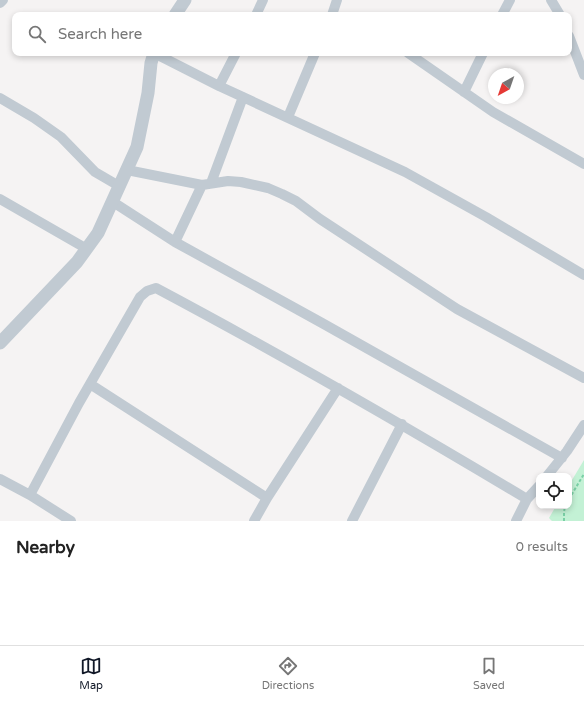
<!DOCTYPE html>
<html lang="en">
<head>
<meta charset="utf-8">
<style>
	body { margin:0; font-family:"Varela Round",sans-serif; background:#f6f6f6; color:#222 }
	.controls { position:absolute; right:12px; bottom:12px; display:grid; overflow:hidden; border-radius:8px; box-shadow:0 2px 6px #0003 }
	.controls button { width:36px; height:36px; display:grid; place-items:center; padding:0; border:0; border-bottom:1px solid #e0e0e0; background:#fff; color:#222; font:20px sans-serif }
	.compass { position:absolute; left:488px; top:68px; width:36px; height:36px; border-radius:50%; background:#fff; box-shadow:0 2px 6px #0003; rotate:220deg }
	.list { margin:0; padding:0; list-style:none }
	h2 { display:flex; justify-content:space-between; align-items:center; height:52px; margin:0; padding:0 16px; font-size:17px }
	h2 small { font-size:13px; font-weight:400; color:#767676 }
	.icon { flex:none; width:22px; height:22px; fill:none; stroke:currentColor; stroke-width:2; stroke-linecap:round; stroke-linejoin:round }
	.map { position:relative; flex:none; width:584px; height:521px; overflow:hidden }
	.search { position:absolute; background:#fff; box-shadow:0 2px 6px #0003; left:12px; right:12px; top:12px; height:44px; display:flex; align-items:center; gap:10px; box-sizing:border-box; padding:0 14px; border-radius:8px; color:#767676; font-size:15px }
	.sheet { height:124px; background:#fff }
	nav { display:flex; justify-content:space-around; align-items:center; box-sizing:border-box; height:56px; border-top:1px solid #e0e0e0; background:#fff; font-size:11px; color:#767676 }
	nav a { display:grid; justify-items:center; gap:2px }
	nav .on { color:#111827 }
	.map>svg:first-child { display:block }
	.green { fill:#c3f1d5 }
	.lines { fill:none; stroke-linecap:round; stroke-linejoin:round }
	.path { stroke:#7ad0a6; stroke-width:2; stroke-dasharray:3 2; stroke-linecap:butt }
	.minor { stroke:#c1cad2; stroke-width:10 }
	.tertiary { stroke:#c1cad2; stroke-width:13 }
</style>
</head>
<body>
<div class="map">
<svg width="584" height="521" viewBox="0 0 584 521">
	<rect width="100%" height="100%" fill="#f5f3f3"/>
	<path class="green" d="M 584,460 L 584,521 L 552,521 L 549,518 L 556,506 L 569,506 L 569,485 Z"/>
	<g class="lines">
		<path class="path" d="M 569,499 L 584,474
			M 564,521 L 564,512 L 565,506"/>
		<path class="minor" d="M 551,0 L 560,15
			M 0,3 L 3,0
			M 256,15 L 263,0
			M 332,15 L 337,0
			M 502,15 L 510,0
			M 569,36 L 584,75
			M 154,53 L 219,86 L 405,172 L 486,217 L 584,275
			M 408,53 L 493,112 L 584,164
			M 219,86 L 236,53
			M 464,92 L 483,53
			M 0,98 L 34,118 L 61,137 L 95,172 L 119,186
			M 288,117 L 315,53
			M 127,170 L 202,185 L 228,181 L 241,182 L 268,188 L 282,194 L 296,201 L 320,219 L 457,309 L 584,378
			M 211,183 L 243,97
			M 0,199 L 87,249
			M 113,202 L 175,242 L 322,323 L 562,458
			M 175,242 L 202,185
			M 90,384 L 267,498
			M 547,476 L 567,451 L 584,425
			M 0,479 L 30,495 L 71,521
			M 30,495 L 79,403 L 140,297 L 147,291 L 156,288 C 282,355 405,426 527,499
			M 254,521 L 267,498 L 338,388
			M 352,521 L 402,424
			M 516,521 L 527,499 L 539,486"/>
		<path class="tertiary" d="M 175,15 L 185,0
			M 0,343 L 77,262 L 98,233 L 137,147 L 148,93 L 151,63 L 154,53"/>
	</g>
</svg>
<div class="controls">
<button><svg class="icon" aria-label="locate" viewBox="0 0 24 24"><circle cx="12" cy="12" r="6"/><path d="M12 2v4M12 18v4M2 12h4M18 12h4"/></svg></button>
</div>
<svg class="compass" viewBox="-18 -18 36 36"><path d="M0-13l5 13h-10z" fill="#e53935"/><path d="M0 13l5-13h-10z" fill="#767676"/></svg>
<div class="search"><svg class="icon" aria-label="search" viewBox="0 0 24 24"><circle cx="10" cy="10" r="6"/><path d="M15 15l6 6"/></svg>Search here</div>
</div>
<section class="sheet">
<h2>Nearby<small>0 results</small></h2>
<ul class="list">
</ul>
</section>
<nav>
<a class="on"><svg class="icon" aria-label="map" viewBox="0 0 24 24"><path d="M3 6l6-2 6 2 6-2v14l-6 2-6-2-6 2zM9 4v14M15 6v14"/></svg>Map</a>
<a><svg class="icon" aria-label="directions" viewBox="0 0 24 24"><path d="M12 3l9 9-9 9-9-9zM9 14v-3h6M13 9l2 2-2 2"/></svg>Directions</a>
<a><svg class="icon" aria-label="saved" viewBox="0 0 24 24"><path d="M7 4h10v16l-5-4-5 4z"/></svg>Saved</a>
</nav>
</body>
</html>
